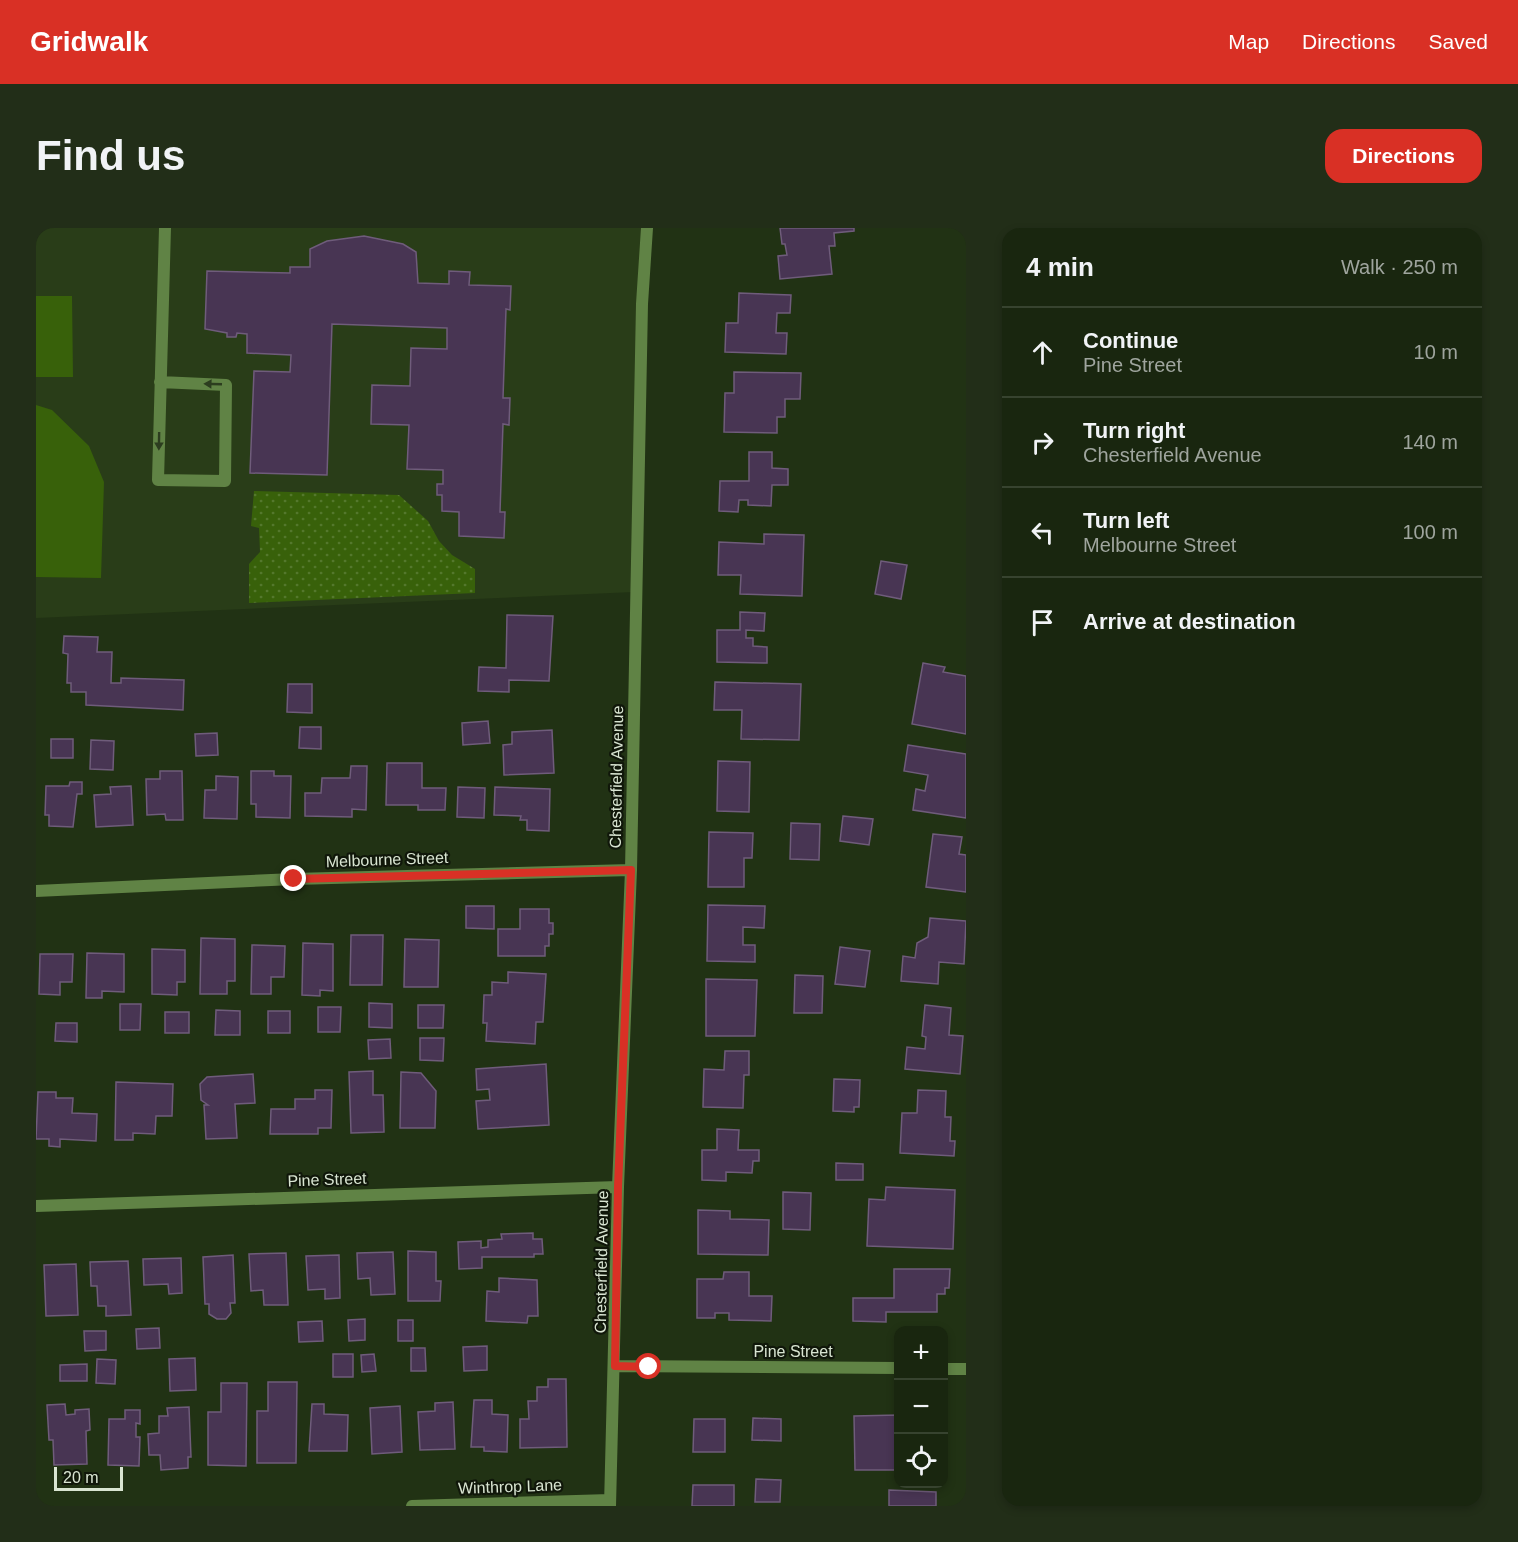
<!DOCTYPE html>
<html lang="en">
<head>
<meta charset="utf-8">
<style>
	body { margin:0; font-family:Arial,sans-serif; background:#222e18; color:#f1f3f6 }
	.controls { position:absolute; right:18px; bottom:18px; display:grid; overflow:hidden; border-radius:12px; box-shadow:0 3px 9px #0003 }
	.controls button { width:54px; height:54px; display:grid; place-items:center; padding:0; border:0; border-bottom:2px solid #37432f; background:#19260f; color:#f1f3f6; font:30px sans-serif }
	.scale { position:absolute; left:18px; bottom:15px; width:69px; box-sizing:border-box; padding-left:6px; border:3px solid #d9e5d2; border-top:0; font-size:16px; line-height:21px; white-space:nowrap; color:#d9e5d2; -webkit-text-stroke:4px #10170a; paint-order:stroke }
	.stop { position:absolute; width:18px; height:18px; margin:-14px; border:4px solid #d93025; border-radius:50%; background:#fff }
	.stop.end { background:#d93025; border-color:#fff; box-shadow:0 2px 6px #0008 }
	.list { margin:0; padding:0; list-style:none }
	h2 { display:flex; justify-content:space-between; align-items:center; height:78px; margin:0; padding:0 24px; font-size:26px }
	h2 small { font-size:20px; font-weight:400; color:#9fa59e }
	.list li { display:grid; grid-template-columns:39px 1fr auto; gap:18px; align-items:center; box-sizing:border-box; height:90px; padding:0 24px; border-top:2px solid #37432f }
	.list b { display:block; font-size:22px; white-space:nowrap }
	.list p { margin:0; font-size:20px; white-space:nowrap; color:#9fa59e }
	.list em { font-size:20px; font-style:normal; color:#9fa59e }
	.icon { flex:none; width:33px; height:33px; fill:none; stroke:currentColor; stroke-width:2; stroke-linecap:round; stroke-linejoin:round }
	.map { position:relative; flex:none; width:930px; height:1278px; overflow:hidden; border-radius:18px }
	header { display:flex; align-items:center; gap:36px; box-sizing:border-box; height:84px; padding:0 30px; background:#d93025; color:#fff }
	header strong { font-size:28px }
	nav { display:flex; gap:33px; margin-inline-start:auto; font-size:21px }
	.intro { display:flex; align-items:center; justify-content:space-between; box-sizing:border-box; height:144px; padding:0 36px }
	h1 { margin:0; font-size:42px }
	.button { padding:15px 27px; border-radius:18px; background:#d93025; color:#fff; font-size:21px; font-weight:700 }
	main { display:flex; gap:36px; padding:0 36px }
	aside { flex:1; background:#19260f; border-radius:18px; box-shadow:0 3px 9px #0003 }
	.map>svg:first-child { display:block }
	.built { fill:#293d18 }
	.grass { fill:url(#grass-dots) }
	.garden { fill:#38610a }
	.building { fill:#483553; stroke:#6f5c7b; stroke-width:1.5 }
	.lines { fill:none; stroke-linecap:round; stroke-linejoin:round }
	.lane { stroke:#608345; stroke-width:12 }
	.street { stroke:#608345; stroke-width:12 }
	.oneway { fill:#2c3d1f }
	.route { stroke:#d93025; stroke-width:8 }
	.labels { text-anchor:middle; stroke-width:4.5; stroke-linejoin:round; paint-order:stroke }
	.street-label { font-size:16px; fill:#d9e5d2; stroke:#10170a }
</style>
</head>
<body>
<header>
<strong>Gridwalk</strong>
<nav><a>Map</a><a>Directions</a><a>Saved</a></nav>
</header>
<div class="intro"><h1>Find us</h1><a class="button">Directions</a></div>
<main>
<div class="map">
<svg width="930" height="1278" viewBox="0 0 930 1278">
	<defs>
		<pattern id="grass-dots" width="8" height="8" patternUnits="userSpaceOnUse" patternTransform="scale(1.5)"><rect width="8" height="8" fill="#38610a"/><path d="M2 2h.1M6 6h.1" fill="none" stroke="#54782d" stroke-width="1.8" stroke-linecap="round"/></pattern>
	</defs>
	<rect width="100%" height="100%" fill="#213214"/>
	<path class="built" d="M 0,0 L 607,0 L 598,364 L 0,390 Z"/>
	<path class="grass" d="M 218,263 L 363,267 L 392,293 L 403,313 L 416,327 L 439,341 L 439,365 L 213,375 L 213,336 L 224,324 L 223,300 L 215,298 Z"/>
	<path class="garden" d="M 0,68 L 36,68 L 37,149 L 0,149 Z
		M 0,177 L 16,182 L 53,218 L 68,254 L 65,350 L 0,349 Z"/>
	<path class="building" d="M 744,0 L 818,0 L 818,3 L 798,5 L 799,18 L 793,18 L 796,46 L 744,51 L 742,28 L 751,27 L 749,16 L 746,16 Z
		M 328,8 L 367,16 L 380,24 L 382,55 L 413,56 L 413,43 L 434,44 L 433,57 L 475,58 L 474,82 L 470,81 L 467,170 L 474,170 L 473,197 L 467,196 L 464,284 L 469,284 L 468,310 L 423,308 L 423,284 L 406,283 L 406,267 L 401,267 L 401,256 L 407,256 L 407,242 L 371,241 L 373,197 L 335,196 L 336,157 L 374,158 L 375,120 L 411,121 L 411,100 L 296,96 L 291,247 L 214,245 L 218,143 L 254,144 L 255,127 L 211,125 L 211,106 L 201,105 L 200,109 L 191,109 L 191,105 L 169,101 L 171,43 L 254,45 L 254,39 L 274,39 L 274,21 L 291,13 Z
		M 703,65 L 755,67 L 754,85 L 741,85 L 740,105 L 751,105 L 750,126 L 689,124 L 690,95 L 702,95 Z
		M 698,144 L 765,145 L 764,171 L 749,171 L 749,189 L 741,189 L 741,205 L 688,204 L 689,165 L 698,165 Z
		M 713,224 L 736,224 L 736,240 L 752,241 L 752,257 L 736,257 L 735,278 L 712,277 L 712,272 L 703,272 L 702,284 L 683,283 L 684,253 L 713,253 Z
		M 728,306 L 768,307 L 766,368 L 704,366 L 705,347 L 682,347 L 683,314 L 728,316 Z
		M 845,333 L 871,337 L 865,371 L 839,366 Z
		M 704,384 L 729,385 L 728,403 L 710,402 L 710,410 L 717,410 L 717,418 L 731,419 L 731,435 L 681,434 L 681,402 L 704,402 Z
		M 471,387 L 517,388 L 513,453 L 473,452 L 473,464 L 442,463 L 443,439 L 470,440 Z
		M 28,408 L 62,409 L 61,424 L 76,424 L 75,455 L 85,455 L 85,450 L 148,452 L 147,482 L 50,477 L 50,464 L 35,464 L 35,455 L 31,455 L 32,426 L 27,425 Z
		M 887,435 L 909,439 L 907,444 L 930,448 L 930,506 L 876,496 Z
		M 679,454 L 765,456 L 763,512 L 705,511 L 706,482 L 678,482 Z
		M 252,456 L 276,456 L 276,485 L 251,484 Z
		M 452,493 L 454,515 L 427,517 L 426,495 Z
		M 264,499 L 285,499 L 285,521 L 263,520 Z
		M 516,502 L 518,545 L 468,547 L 467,517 L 476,516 L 476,504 Z
		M 181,505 L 182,527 L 160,528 L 159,506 Z
		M 15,511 L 37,511 L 37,530 L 15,530 Z
		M 55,512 L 78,513 L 77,542 L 54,541 Z
		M 872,517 L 930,526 L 930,590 L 877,582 L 880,561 L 889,563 L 892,547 L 868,543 Z
		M 682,533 L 714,534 L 713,584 L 681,583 Z
		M 351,535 L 386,535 L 386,560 L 410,560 L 409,582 L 382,582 L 382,577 L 350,577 Z
		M 315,538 L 331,538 L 330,582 L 316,581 L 316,589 L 269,588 L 269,565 L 285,565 L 286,550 L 314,550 Z
		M 124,543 L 146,543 L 147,592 L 130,592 L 129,586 L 111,587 L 110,551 L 124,551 Z
		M 215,543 L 238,543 L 238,548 L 255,548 L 254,590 L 220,589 L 220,576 L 215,576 Z
		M 180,548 L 202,549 L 201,591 L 168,590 L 169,562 L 180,562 Z
		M 34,554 L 46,554 L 46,566 L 41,566 L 37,599 L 13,598 L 13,587 L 9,587 L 10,558 L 33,558 Z
		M 95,558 L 97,597 L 60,599 L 58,567 L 75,566 L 74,559 Z
		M 422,559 L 449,560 L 448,590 L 421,589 Z
		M 459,559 L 514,561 L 513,603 L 491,602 L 491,592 L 484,592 L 485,588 L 458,587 Z
		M 807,588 L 837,591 L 833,617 L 804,613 Z
		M 755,595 L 784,596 L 783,632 L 754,631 Z
		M 673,604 L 717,605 L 716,630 L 708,630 L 708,659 L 672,659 Z
		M 897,606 L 926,609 L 923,626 L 930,627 L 930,664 L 890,659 Z
		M 672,677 L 729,678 L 728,700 L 707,699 L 707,717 L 719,717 L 719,734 L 671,733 Z
		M 430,678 L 458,678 L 458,701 L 430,700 Z
		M 484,681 L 513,681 L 513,695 L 517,695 L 517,706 L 513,706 L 513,718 L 509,718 L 509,728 L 462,728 L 462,701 L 484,701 Z
		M 894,690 L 930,693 L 928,736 L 903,734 L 902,756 L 865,753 L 867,728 L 879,730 L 881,715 L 892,709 Z
		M 315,707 L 347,707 L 346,757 L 314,757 Z
		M 165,710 L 199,711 L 199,753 L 191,753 L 191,766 L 164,766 Z
		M 369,711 L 403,712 L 402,759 L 368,759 Z
		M 267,715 L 297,716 L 297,763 L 284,762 L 284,768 L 266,767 Z
		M 216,717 L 249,718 L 248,749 L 235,749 L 235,766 L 215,766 Z
		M 804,719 L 834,723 L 829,759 L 799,756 Z
		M 116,721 L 149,722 L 149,754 L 141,754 L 141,767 L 116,766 Z
		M 51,725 L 88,726 L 88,764 L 66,763 L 66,770 L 50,770 Z
		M 4,726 L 37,726 L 36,754 L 24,754 L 24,767 L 3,766 Z
		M 472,744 L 510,746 L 507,794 L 500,794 L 499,816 L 450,813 L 451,795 L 447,795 L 448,767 L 456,767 L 456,754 L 472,755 Z
		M 759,747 L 787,748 L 786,785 L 758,785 Z
		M 670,751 L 721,752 L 719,808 L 670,808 Z
		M 333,775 L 356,776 L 356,800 L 333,799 Z
		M 84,776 L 105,776 L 104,802 L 84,802 Z
		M 382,777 L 408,777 L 407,800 L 382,800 Z
		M 889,777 L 915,780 L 913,807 L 927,808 L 924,846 L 869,841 L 871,819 L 889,821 L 890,809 L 886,808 Z
		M 282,779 L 305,779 L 304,804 L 282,804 Z
		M 180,782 L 204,783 L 204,807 L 179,807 Z
		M 232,783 L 254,783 L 254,805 L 232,805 Z
		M 129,784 L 153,784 L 153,805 L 129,805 Z
		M 20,795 L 41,795 L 41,814 L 19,813 Z
		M 384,810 L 408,810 L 407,833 L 384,832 Z
		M 354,811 L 355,830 L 333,831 L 332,812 Z
		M 689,823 L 713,823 L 713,847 L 708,847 L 707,880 L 667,879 L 668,841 L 688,842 Z
		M 510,836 L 513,897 L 442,901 L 440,873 L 454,872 L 453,861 L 441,862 L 440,841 Z
		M 337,843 L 337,867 L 347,867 L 348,904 L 315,905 L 313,844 Z
		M 365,844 L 385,845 L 400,863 L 399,900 L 364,900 Z
		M 217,846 L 219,875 L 199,876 L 201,910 L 170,911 L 168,877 L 172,877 L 165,872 L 164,856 L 171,849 Z
		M 798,851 L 824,852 L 823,879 L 818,879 L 818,884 L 797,883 Z
		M 80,854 L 137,856 L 136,888 L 120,888 L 119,906 L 97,905 L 97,912 L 79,912 Z
		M 279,862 L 296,862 L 295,900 L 282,900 L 282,906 L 234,906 L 235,881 L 259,881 L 259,871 L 279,871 Z
		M 882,862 L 910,863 L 909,889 L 915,889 L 914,913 L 919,913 L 918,928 L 864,925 L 866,885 L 881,885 Z
		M 2,864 L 20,864 L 20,870 L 37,870 L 36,885 L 61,886 L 60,913 L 24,911 L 24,919 L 13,918 L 13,911 L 0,911 Z
		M 681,901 L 703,902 L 702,922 L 723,922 L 723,933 L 717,933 L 716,945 L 690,944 L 690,953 L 666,952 L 666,922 L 681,922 Z
		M 800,935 L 827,936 L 827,952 L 800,952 Z
		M 850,959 L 919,962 L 917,1021 L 831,1018 L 833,971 L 849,972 Z
		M 747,964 L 775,965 L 774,1002 L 747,1001 Z
		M 662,982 L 694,983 L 694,991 L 733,992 L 732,1027 L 662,1026 Z
		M 497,1005 L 497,1011 L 506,1011 L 507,1026 L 498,1026 L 498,1029 L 446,1029 L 446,1040 L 423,1041 L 422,1014 L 445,1013 L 445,1020 L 452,1019 L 452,1012 L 466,1011 L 465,1006 Z
		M 372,1023 L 400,1024 L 400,1053 L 405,1053 L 404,1073 L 372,1073 Z
		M 357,1024 L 359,1066 L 335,1067 L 334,1050 L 322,1051 L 321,1025 Z
		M 250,1025 L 252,1077 L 228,1077 L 227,1062 L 215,1063 L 213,1026 Z
		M 197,1027 L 199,1075 L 194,1075 L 195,1085 L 190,1091 L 181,1091 L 173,1086 L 173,1076 L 169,1076 L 167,1029 Z
		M 303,1027 L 304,1070 L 289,1071 L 289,1061 L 272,1062 L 270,1028 Z
		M 145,1030 L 146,1065 L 133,1066 L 132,1056 L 108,1057 L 107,1031 Z
		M 92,1033 L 95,1087 L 70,1088 L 70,1078 L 62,1078 L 61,1058 L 55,1058 L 54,1034 Z
		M 40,1036 L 42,1087 L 10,1088 L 8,1037 Z
		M 858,1041 L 914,1041 L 913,1060 L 909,1060 L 909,1066 L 901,1066 L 901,1084 L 850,1084 L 850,1094 L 817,1093 L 817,1070 L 858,1070 Z
		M 688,1044 L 713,1044 L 713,1068 L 736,1068 L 735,1093 L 693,1092 L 693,1085 L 679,1085 L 679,1090 L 661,1090 L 661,1051 L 687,1051 Z
		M 463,1050 L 501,1052 L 502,1088 L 492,1088 L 491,1095 L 450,1093 L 451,1063 L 463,1064 Z
		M 329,1091 L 329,1112 L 313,1113 L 312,1092 Z
		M 362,1092 L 377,1092 L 377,1113 L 362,1113 Z
		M 286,1093 L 287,1113 L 263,1114 L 262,1094 Z
		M 123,1100 L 124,1120 L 101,1121 L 100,1101 Z
		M 48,1103 L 70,1103 L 70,1122 L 49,1123 Z
		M 451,1118 L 451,1142 L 428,1143 L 427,1119 Z
		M 375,1120 L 389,1120 L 390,1143 L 375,1143 Z
		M 297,1126 L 317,1126 L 317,1149 L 297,1149 Z
		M 338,1126 L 340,1143 L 326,1144 L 325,1127 Z
		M 159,1130 L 160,1162 L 134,1163 L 133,1131 Z
		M 61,1131 L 80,1132 L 79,1156 L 60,1155 Z
		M 51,1136 L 51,1153 L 24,1153 L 24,1137 Z
		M 512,1151 L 530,1151 L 531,1219 L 484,1220 L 484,1191 L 493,1191 L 492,1173 L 501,1173 L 501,1159 L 512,1159 Z
		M 232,1154 L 261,1154 L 260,1235 L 221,1235 L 221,1183 L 232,1183 Z
		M 185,1155 L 211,1155 L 210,1238 L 172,1237 L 172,1184 L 185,1184 Z
		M 438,1172 L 456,1172 L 456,1186 L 472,1187 L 471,1224 L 448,1223 L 448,1219 L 435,1219 Z
		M 417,1174 L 419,1221 L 384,1222 L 382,1184 L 399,1183 L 399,1175 Z
		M 29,1176 L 30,1187 L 39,1186 L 39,1182 L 53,1181 L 54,1202 L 50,1203 L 51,1236 L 18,1237 L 17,1212 L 13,1212 L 11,1177 Z
		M 276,1176 L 288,1176 L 288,1186 L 312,1187 L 311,1223 L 273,1223 Z
		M 364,1178 L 366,1224 L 336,1226 L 334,1180 Z
		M 153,1179 L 155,1229 L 152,1229 L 152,1240 L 125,1242 L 124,1227 L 113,1227 L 112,1206 L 123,1205 L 123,1188 L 132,1188 L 131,1180 Z
		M 89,1182 L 104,1182 L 104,1196 L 100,1195 L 100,1209 L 104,1209 L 103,1238 L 72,1237 L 73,1191 L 89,1191 Z
		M 862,1187 L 862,1242 L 819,1242 L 818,1188 Z
		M 717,1190 L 745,1191 L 745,1213 L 716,1212 Z
		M 658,1191 L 689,1191 L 689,1224 L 657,1224 Z
		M 720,1251 L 745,1252 L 744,1274 L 719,1274 Z
		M 657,1257 L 698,1257 L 698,1278 L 656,1278 Z
		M 853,1262 L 900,1264 L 900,1278 L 853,1278 Z"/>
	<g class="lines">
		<path class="lane" d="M 124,154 L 190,157 L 189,253 L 122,252 L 129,0"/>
		<path class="street" d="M 0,663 L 258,651 L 595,642
			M 0,978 L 582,959
			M 579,1138 L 862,1140
			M 908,1141 L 930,1141
			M 376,1278 L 574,1272
			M 574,1278 L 582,959 L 595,642 L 606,76 L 611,0"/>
	</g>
	<defs><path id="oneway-solid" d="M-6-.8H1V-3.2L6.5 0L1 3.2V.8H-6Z" transform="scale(1.5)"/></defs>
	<g class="oneway">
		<use href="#oneway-solid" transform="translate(177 156) rotate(-178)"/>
		<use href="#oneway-solid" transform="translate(123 213) rotate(91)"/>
	</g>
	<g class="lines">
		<path class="route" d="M 258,651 L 595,642 L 582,959 L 579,1138 L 613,1139"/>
	</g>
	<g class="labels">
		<g class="street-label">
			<text transform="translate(580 549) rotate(-89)" y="6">Chesterfield Avenue</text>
			<text transform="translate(351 631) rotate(-2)" y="6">Melbourne Street</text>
			<text transform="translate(291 951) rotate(-2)" y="6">Pine Street</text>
			<text transform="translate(565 1034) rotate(-89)" y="6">Chesterfield Avenue</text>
			<text x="757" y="1129">Pine Street</text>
			<text transform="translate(474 1258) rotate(-2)" y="6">Winthrop Lane</text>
		</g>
	</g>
</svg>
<div class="controls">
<button>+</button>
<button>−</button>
<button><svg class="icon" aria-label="locate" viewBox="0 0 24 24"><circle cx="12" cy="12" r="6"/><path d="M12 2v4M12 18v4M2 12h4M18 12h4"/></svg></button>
</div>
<div class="scale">20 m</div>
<div class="stop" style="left:613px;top:1139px"></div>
<div class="stop end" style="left:258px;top:651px"></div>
</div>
<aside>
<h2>4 min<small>Walk · 250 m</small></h2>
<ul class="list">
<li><svg class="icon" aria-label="ahead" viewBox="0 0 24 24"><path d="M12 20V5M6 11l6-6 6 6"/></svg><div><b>Continue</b><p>Pine Street</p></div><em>10 m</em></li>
<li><svg class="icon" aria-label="right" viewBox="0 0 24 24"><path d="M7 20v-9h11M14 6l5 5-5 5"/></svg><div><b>Turn right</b><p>Chesterfield Avenue</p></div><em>140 m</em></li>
<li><svg class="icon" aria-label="left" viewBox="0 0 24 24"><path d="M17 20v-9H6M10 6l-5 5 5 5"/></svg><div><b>Turn left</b><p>Melbourne Street</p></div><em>100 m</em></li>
<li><svg class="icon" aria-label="arrive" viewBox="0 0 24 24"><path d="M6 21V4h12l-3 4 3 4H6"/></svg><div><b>Arrive at destination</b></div></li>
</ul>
</aside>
</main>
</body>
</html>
